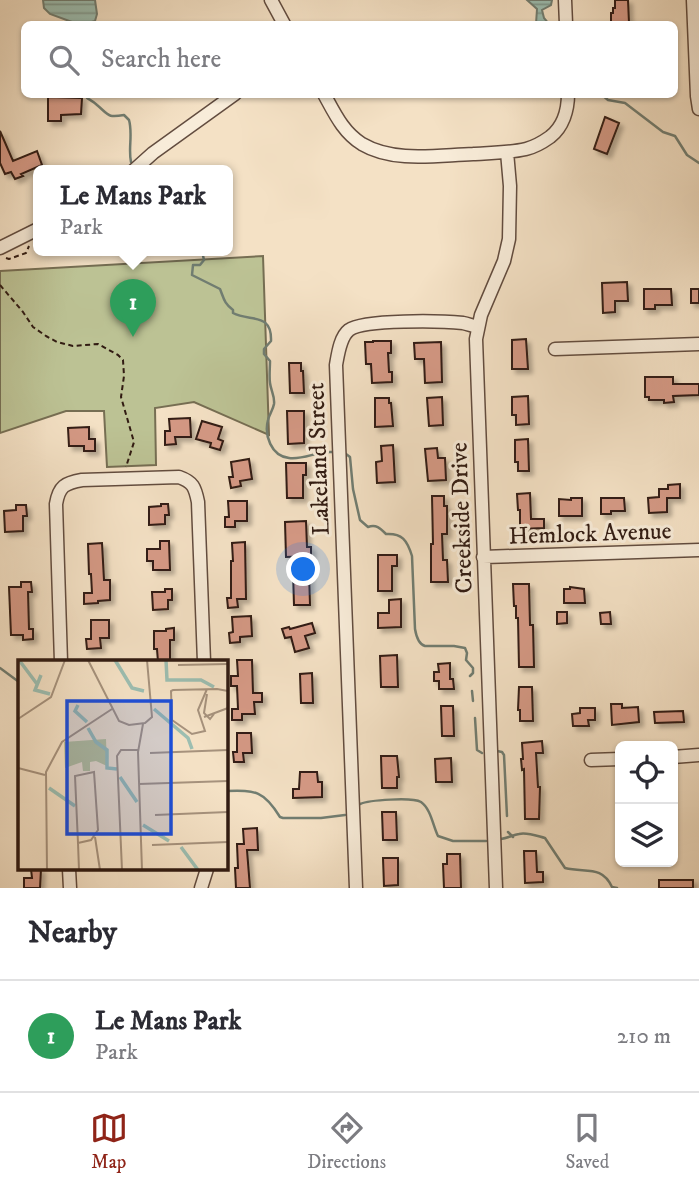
<!DOCTYPE html>
<html lang="en">
<head>
<meta charset="utf-8">
<style>
	body { margin:0; font-family:"IM FELL DW Pica",serif; background:#f2f2f3; color:#2b2b33 }
	.controls { position:absolute; right:21px; bottom:21px; display:grid; overflow:hidden; border-radius:10px; box-shadow:0 2px 5px #0004 }
	.controls button { width:63px; height:63px; display:grid; place-items:center; padding:0; border:0; border-bottom:2px solid #e1e1e2; background:#fff; color:#2b2b33; font:35px sans-serif }
	.you { position:absolute; left:304px; top:570px; width:24px; height:24px; margin:-18px; border:5px solid #fff; border-radius:50%; background:#1a73e8; box-shadow:0 0 0 10px #1a73e833 }
	.badge { display:grid; place-items:center; width:46px; height:46px; border-radius:50%; background:#8f2418; color:#fff; font-size:23px; font-weight:700 }
	.pin { position:absolute; translate:-50% -58px; filter:drop-shadow(0 2px 4px #0008) }
	.pin::after { content:''; position:absolute; top:37px; width:24px; height:21px; background:inherit; clip-path:polygon(0 0,100% 0,50% 100%) }
	.popup { position:absolute; left:33px; top:165px; width:200px; height:91px; box-sizing:border-box; display:grid; place-content:center; border-radius:10px; background:#fff; filter:drop-shadow(0 2px 5px #0005); font-size:23px; white-space:nowrap; color:#7c7c81 }
	.popup b { font-size:26px; color:#2b2b33 }
	.popup::after { content:''; position:absolute; left:50%; top:100%; margin-left:-14px; border:14px solid transparent; border-top-color:#fff }
	.list { margin:0; padding:0; list-style:none }
	h2 { display:flex; justify-content:space-between; align-items:center; height:91px; margin:0; padding:0 28px; font-size:30px }
	h2 small { font-size:23px; font-weight:400; color:#7c7c81 }
	.list li { display:grid; grid-template-columns:46px 1fr auto; gap:21px; align-items:center; box-sizing:border-box; height:112px; padding:0 28px; border-top:2px solid #e1e1e2 }
	.list b { display:block; font-size:26px; white-space:nowrap }
	.list p { margin:0; font-size:23px; white-space:nowrap; color:#7c7c81 }
	.list em { font-size:23px; font-style:normal; color:#7c7c81 }
	.icon { flex:none; width:38px; height:38px; fill:none; stroke:currentColor; stroke-width:2; stroke-linecap:round; stroke-linejoin:round }
	.map { position:relative; flex:none; width:699px; height:888px; overflow:hidden }
	.search { position:absolute; background:#fff; box-shadow:0 2px 5px #0004; left:21px; right:21px; top:21px; height:77px; display:flex; align-items:center; gap:18px; box-sizing:border-box; padding:0 24px; border-radius:10px; color:#7c7c81; font-size:26px }
	.sheet { height:203px; background:#fff }
	nav { display:flex; justify-content:space-around; align-items:center; box-sizing:border-box; height:98px; border-top:2px solid #e1e1e2; background:#fff; font-size:19px; color:#7c7c81 }
	nav a { display:grid; justify-items:center; gap:4px }
	nav .on { color:#8f2418 }
	.map>svg:first-child { display:block }
	.green { fill:#bcc294; stroke:#766e53; stroke-width:2 }
	.water { fill:url(#water-rules); stroke:#717d71; stroke-width:2 }
	.lines { fill:none; stroke-linecap:round; stroke-linejoin:round }
	.stream { stroke:#717d71; stroke-width:2.5 }
	.building { fill:#d59985; stroke:#311b12; stroke-width:2; filter:url(#shadow) }
	.minor-casing { stroke:#624c3f; stroke-width:15 }
	.path { stroke:#311b12; stroke-width:2; stroke-dasharray:5 3.5; stroke-linecap:butt }
	.minor { stroke:#f8ecd9; stroke-width:12 }
	.labels { text-anchor:middle; stroke-width:6; stroke-linejoin:round; paint-order:stroke }
	.street-label { font-size:24px; fill:#311b12; stroke:#f8ecd9 }
	.inset-river { fill:none; stroke:#9cbeb1; stroke-width:3.5 }
	.inset-road { fill:none; stroke:#a6927d; stroke-width:2 }
	.view { fill:#1d4ed8; fill-opacity:0.15; stroke:#1d4ed8; stroke-width:3.5 }
	.inset-edge { fill:none; stroke:#311b12; stroke-width:3.5 }
</style>
</head>
<body>
<div class="map">
<svg width="699" height="888" viewBox="0 0 699 888">
	<defs>
		<pattern id="water-rules" width="6" height="5" patternUnits="userSpaceOnUse" patternTransform="scale(1.75)"><rect width="6" height="5" fill="#9cbeb1"/><path d="M0 2.5h6" fill="none" stroke="#809a8f"/></pattern>
		<filter id="shadow"><feDropShadow dx="4" dy="4" stdDeviation="2" flood-color="#0004"/></filter>
	</defs>
	<rect width="100%" height="100%" fill="#f4e1c5"/>
	<filter id="stains"><feTurbulence type="fractalNoise" baseFrequency=".00286" numOctaves="4"/><feColorMatrix values="0 0 0 0 .2 0 0 0 0 .09 0 0 0 0 .02 0 0 0 .5 -.17"/></filter>
	<radialGradient id="worn" r=".72"><stop offset=".6" stop-color="#630" stop-opacity="0"/><stop offset="1" stop-color="#630" stop-opacity=".3"/></radialGradient>
	<path class="green" d="M 263,256 L 269,435 L 194,402 L 155,408 L 156,465 L 107,467 L 104,411 L 66,411 L 0,433 L 0,271 Z"/>
	<path class="water" d="M 43,0 L 95,0 L 97,14 L 95,21 L 85,24 L 72,22 L 50,14 L 44,8 Z
		M 527,0 L 552,0 L 551,5 L 542,10 L 544,18 L 549,24 L 536,24 L 537,9 Z"/>
	<g class="lines">
		<path class="stream" d="M 88,94 L 87,98 C 90,100 94,102 97,105 C 109,115 107,118 124,115 L 129,120 C 133,134 128,149 131,162
			M 601,94 L 608,100 L 625,103 L 663,132 L 675,136 L 687,155 L 699,163
			M 202,251 L 204,260 L 200,265 L 193,265 L 192,275 L 220,289 C 224,299 224,303 233,310 L 233,313 C 250,322 272,312 271,341 L 264,349 L 264,354 L 270,361 C 270,368 269,376 270,383 C 271,391 275,396 274,404 C 273,410 269,415 268,420 C 264,435 271,456 289,458 C 304,460 317,451 332,452
			M 346,454 L 350,457 L 353,489 L 360,520 L 368,527 C 376,524 380,528 386,534 C 402,533 407,540 412,556 L 415,629 C 416,635 418,644 425,646 L 454,646 L 465,648 L 467,653 L 466,660 L 473,668 L 473,673 L 470,676
			M 0,668 L 19,682
			M 472,691 L 473,701
			M 475,718 L 477,750 L 482,753
			M 497,751 L 502,752 L 504,755 L 507,816
			M 226,791 C 256,790 264,791 280,817 L 283,818 L 321,818 L 345,815
			M 360,804 C 369,800 412,797 421,802 C 431,809 433,826 438,836 L 453,841 L 486,841
			M 508,832 L 513,837
			M 501,839 C 508,838 513,835 519,834 C 527,832 537,836 545,838 L 565,868 C 586,873 602,865 612,887 L 617,888"/>
	</g>
	<path class="building" d="M 615,0 L 628,0 L 629,23 L 611,23 L 611,13 L 613,13 L 613,8 L 615,8 Z
		M 48,97 L 82,98 L 81,114 L 61,115 L 61,121 L 48,121 Z
		M 605,117 L 619,123 L 607,154 L 594,149 Z
		M 0,131 L 13,161 L 37,151 L 42,165 L 21,174 L 23,176 L 15,179 L 11,172 L 5,174 L 0,163 Z
		M 627,282 L 628,301 L 615,301 L 615,312 L 603,313 L 602,283 Z
		M 644,289 L 671,289 L 672,305 L 655,305 L 655,309 L 644,309 Z
		M 691,289 L 699,289 L 699,303 L 691,303 Z
		M 526,339 L 528,369 L 512,369 L 512,340 Z
		M 373,341 L 391,341 L 391,353 L 388,353 L 389,372 L 392,372 L 392,382 L 372,383 L 371,364 L 366,364 L 365,342 L 373,342 Z
		M 441,342 L 442,382 L 425,383 L 424,359 L 415,359 L 414,343 Z
		M 289,363 L 301,363 L 301,371 L 303,371 L 304,393 L 290,393 Z
		M 645,377 L 673,377 L 673,384 L 699,384 L 699,395 L 673,396 L 674,402 L 664,403 L 664,400 L 649,400 L 649,397 L 645,397 Z
		M 528,396 L 529,424 L 516,425 L 516,415 L 512,415 L 512,397 Z
		M 442,397 L 443,425 L 429,426 L 427,398 Z
		M 375,398 L 389,398 L 389,403 L 391,403 L 393,426 L 375,427 Z
		M 287,411 L 304,411 L 304,443 L 288,444 Z
		M 190,418 L 191,437 L 175,437 L 176,444 L 165,445 L 165,431 L 170,431 L 169,419 Z
		M 202,421 L 222,427 L 218,439 L 223,441 L 220,450 L 210,447 L 211,443 L 196,439 Z
		M 89,427 L 89,439 L 95,439 L 95,451 L 84,451 L 84,446 L 69,446 L 68,428 Z
		M 528,439 L 529,471 L 518,471 L 518,462 L 515,462 L 515,440 Z
		M 393,445 L 395,482 L 377,483 L 376,462 L 382,461 L 381,446 Z
		M 437,448 L 438,458 L 445,458 L 446,480 L 428,481 L 425,449 Z
		M 249,459 L 252,479 L 240,481 L 241,486 L 231,488 L 229,477 L 233,477 L 231,462 Z
		M 286,463 L 306,463 L 306,475 L 303,475 L 303,498 L 287,498 Z
		M 680,484 L 680,498 L 667,498 L 667,512 L 649,513 L 648,498 L 659,497 L 659,489 L 668,489 L 668,485 Z
		M 530,493 L 531,519 L 544,519 L 544,528 L 520,529 L 520,510 L 518,510 L 517,494 Z
		M 432,496 L 444,496 L 444,506 L 447,506 L 447,534 L 442,534 L 443,560 L 447,560 L 448,582 L 431,582 L 431,544 L 433,544 Z
		M 571,498 L 582,498 L 582,516 L 559,516 L 559,499 L 571,500 Z
		M 601,498 L 624,498 L 625,511 L 611,511 L 611,514 L 601,514 Z
		M 228,501 L 247,501 L 247,521 L 235,521 L 235,527 L 225,527 L 225,517 L 229,517 Z
		M 161,504 L 168,504 L 169,515 L 165,515 L 165,524 L 149,525 L 149,507 L 161,506 Z
		M 16,505 L 26,505 L 27,516 L 23,516 L 23,531 L 5,532 L 4,511 L 16,510 Z
		M 306,521 L 307,547 L 311,547 L 311,556 L 286,557 L 285,522 Z
		M 160,541 L 169,541 L 170,570 L 153,570 L 153,561 L 147,561 L 147,549 L 160,549 Z
		M 245,542 L 246,599 L 237,599 L 238,607 L 228,608 L 227,598 L 231,598 L 231,561 L 233,561 L 232,543 Z
		M 102,543 L 104,580 L 110,580 L 110,600 L 98,601 L 98,603 L 84,604 L 84,593 L 92,593 L 91,574 L 89,574 L 88,544 Z
		M 378,555 L 397,555 L 397,566 L 392,566 L 392,591 L 378,591 Z
		M 293,572 L 309,572 L 310,605 L 294,605 Z
		M 21,582 L 31,582 L 32,592 L 28,592 L 29,629 L 33,629 L 33,639 L 23,640 L 23,635 L 11,635 L 9,587 L 21,587 Z
		M 513,584 L 529,584 L 530,625 L 533,625 L 534,667 L 519,667 L 518,618 L 516,618 L 516,606 L 514,606 Z
		M 570,587 L 584,589 L 585,603 L 564,603 L 564,589 L 570,589 Z
		M 165,589 L 172,589 L 172,600 L 168,600 L 168,609 L 153,610 L 152,592 L 165,592 Z
		M 401,599 L 401,627 L 378,628 L 378,613 L 389,613 L 389,600 Z
		M 557,612 L 567,612 L 567,623 L 557,624 Z
		M 610,612 L 611,624 L 601,624 L 600,613 Z
		M 251,616 L 252,636 L 240,637 L 240,642 L 230,643 L 229,633 L 233,632 L 232,617 Z
		M 91,620 L 109,620 L 109,638 L 100,638 L 101,648 L 87,649 L 86,639 L 91,639 Z
		M 312,623 L 315,633 L 305,636 L 309,648 L 295,652 L 291,637 L 285,638 L 282,629 L 289,627 L 290,629 Z
		M 174,628 L 174,640 L 170,640 L 170,662 L 158,662 L 157,649 L 154,649 L 154,631 L 166,631 L 166,629 Z
		M 397,655 L 398,687 L 381,687 L 380,656 Z
		M 237,660 L 252,660 L 253,693 L 262,693 L 262,702 L 254,702 L 255,714 L 242,714 L 242,720 L 232,720 L 232,709 L 238,709 L 237,686 L 231,686 L 231,676 L 238,676 Z
		M 450,663 L 450,679 L 453,679 L 454,689 L 439,689 L 439,681 L 434,681 L 434,672 L 439,672 L 438,664 Z
		M 312,673 L 313,703 L 301,703 L 300,674 Z
		M 519,687 L 532,687 L 533,721 L 520,721 L 520,710 L 518,710 Z
		M 611,704 L 622,704 L 622,708 L 638,707 L 639,722 L 612,725 Z
		M 441,706 L 453,706 L 454,736 L 442,736 Z
		M 580,708 L 595,708 L 595,720 L 588,720 L 589,726 L 573,726 L 572,714 L 580,713 Z
		M 683,711 L 684,722 L 655,723 L 654,712 Z
		M 237,733 L 251,733 L 252,753 L 243,753 L 244,762 L 234,762 L 233,752 L 237,752 Z
		M 542,741 L 543,753 L 536,753 L 538,787 L 540,787 L 539,819 L 525,819 L 524,769 L 522,770 L 521,759 L 523,759 L 522,743 Z
		M 381,756 L 397,756 L 399,777 L 397,777 L 397,788 L 382,788 Z
		M 451,758 L 452,782 L 436,782 L 435,759 Z
		M 300,772 L 317,772 L 318,782 L 322,782 L 322,797 L 293,798 L 293,789 L 299,789 Z
		M 382,812 L 396,812 L 397,840 L 383,840 Z
		M 257,828 L 258,850 L 247,850 L 250,888 L 236,888 L 235,868 L 238,868 L 237,844 L 244,844 L 243,829 Z
		M 524,851 L 536,851 L 537,872 L 543,872 L 543,882 L 525,883 Z
		M 447,854 L 460,854 L 461,888 L 444,888 L 443,864 L 447,864 Z
		M 383,858 L 398,858 L 398,885 L 384,886 Z
		M 31,869 L 41,869 L 40,888 L 24,888 L 24,878 L 32,878 Z
		M 659,880 L 693,880 L 693,888 L 659,888 Z"/>
	<g class="lines">
		<defs>
			<path id="minor" d="M 271,0 L 284,24
				M 565,0 L 566,24
				M 693,0 L 697,96 L 699,109
				M 324,94 C 335,114 343,132 362,144 C 394,163 438,155 473,154 C 490,153 509,153 526,149 C 534,147 543,142 550,137 C 563,127 568,110 568,94
				M 133,171 L 153,153 L 235,94
				M 0,248 L 38,229
				M 555,349 L 699,344
				M 483,557 L 699,550
				M 61,662 L 56,504 C 59,486 65,483 82,480 L 179,477 C 193,482 195,487 198,502 L 204,662
				M 673,757 L 699,755
				M 591,760 L 620,759
				M 69,869 L 70,888
				M 201,888 L 207,869
				M 356,888 L 336,365 C 338,354 340,337 349,330 C 364,319 442,321 463,323 C 468,324 473,326 478,327
				M 496,888 L 476,339 L 481,315 L 504,261 L 509,239 L 510,186 L 507,152"/>
		</defs>
		<use href="#minor" class="minor-casing"/>
		<path class="path" d="M 6,258 L 9,259 L 26,253 L 29,246
			M 0,285 L 23,312 L 33,327 L 46,336 L 57,342 L 73,346 L 98,344 L 118,355 L 123,360 L 124,376 L 121,397 L 134,442 L 126,467"/>
		<use href="#minor" class="minor"/>
	</g>
	<g class="labels">
		<g class="street-label">
			<text transform="translate(318 459) rotate(-92)" y="8">Lakeland Street</text>
			<text transform="translate(461 518) rotate(-92)" y="8">Creekside Drive</text>
			<text transform="translate(590 533) rotate(-2)" y="8">Hemlock Avenue</text>
		</g>
	</g>
	<g transform="translate(18 660)">
		<rect width="210" height="210" fill="#f4e1c5"/>
		<path d="M 88,79 L 89,106 L 78,101 L 72,102 L 72,111 L 65,111 L 64,102 L 47,108 L 46,82 Z" fill="#bcc294"/>
		<path class="inset-river" d="M 1,0 L 19,24M 97,0 L 114,28 L 126,31M 148,0 L 149,20 L 183,20 L 196,27M 23,15 L 17,30 L 32,34M 60,45 L 57,51 L 69,62M 136,49 L 170,78 L 174,89M 70,68 L 78,82 L 89,90 L 89,108 L 99,109M 102,117 L 119,142M 31,128 L 57,146M 125,165 L 151,181M 163,187 L 180,210"/>
		<path class="inset-road" d="M 70,0 L 101,61 L 111,65 L 127,63 L 134,57 L 129,0M 160,5 L 210,4M 189,29 L 180,50 L 187,71 L 174,74 L 154,60 L 153,31 L 155,30 L 199,29 L 210,31M 189,34 L 186,53 L 192,59 L 196,54M 186,57 L 210,48M 0,59 L 33,37 L 47,0M 132,93 L 210,90M 0,108 L 27,115M 121,124 L 210,121M 137,155 L 210,152M 77,177 L 82,210M 60,183 L 73,180 L 80,170 L 76,112 L 57,116 L 60,183 L 61,210M 134,185 L 210,182M 29,210 L 28,112 L 44,82 L 94,49M 104,210 L 99,96 L 103,90 L 120,90M 124,210 L 120,92 L 125,64"/>
		<path class="view" d="M 49,41 L 153,41 L 153,174 L 49,174 Z"/>
		<rect width="210" height="210" class="inset-edge"/>
	</g>
	<rect width="100%" height="100%" filter="url(#stains)"/>
	<rect width="100%" height="100%" fill="url(#worn)"/>
</svg>
<div class="controls">
<button><svg class="icon" aria-label="locate" viewBox="0 0 24 24"><circle cx="12" cy="12" r="6"/><path d="M12 2v4M12 18v4M2 12h4M18 12h4"/></svg></button>
<button><svg class="icon" aria-label="layers" viewBox="0 0 24 24"><path d="M12 4l9 5-9 5-9-5zM3 14l9 5 9-5"/></svg></button>
</div>
<div class="you"></div>
<div class="pin badge" style="left:133px;top:337px;background:#2e9e5b">1</div>
<div class="popup"><b>Le Mans Park</b>Park</div>
<div class="search"><svg class="icon" aria-label="search" viewBox="0 0 24 24"><circle cx="10" cy="10" r="6"/><path d="M15 15l6 6"/></svg>Search here</div>
</div>
<section class="sheet">
<h2>Nearby<small></small></h2>
<ul class="list">
<li><span class="badge" style="background:#2e9e5b">1</span><div><b>Le Mans Park</b><p>Park</p></div><em>210 m</em></li>
</ul>
</section>
<nav>
<a class="on"><svg class="icon" aria-label="map" viewBox="0 0 24 24"><path d="M3 6l6-2 6 2 6-2v14l-6 2-6-2-6 2zM9 4v14M15 6v14"/></svg>Map</a>
<a><svg class="icon" aria-label="directions" viewBox="0 0 24 24"><path d="M12 3l9 9-9 9-9-9zM9 14v-3h6M13 9l2 2-2 2"/></svg>Directions</a>
<a><svg class="icon" aria-label="saved" viewBox="0 0 24 24"><path d="M7 4h10v16l-5-4-5 4z"/></svg>Saved</a>
</nav>
</body>
</html>
